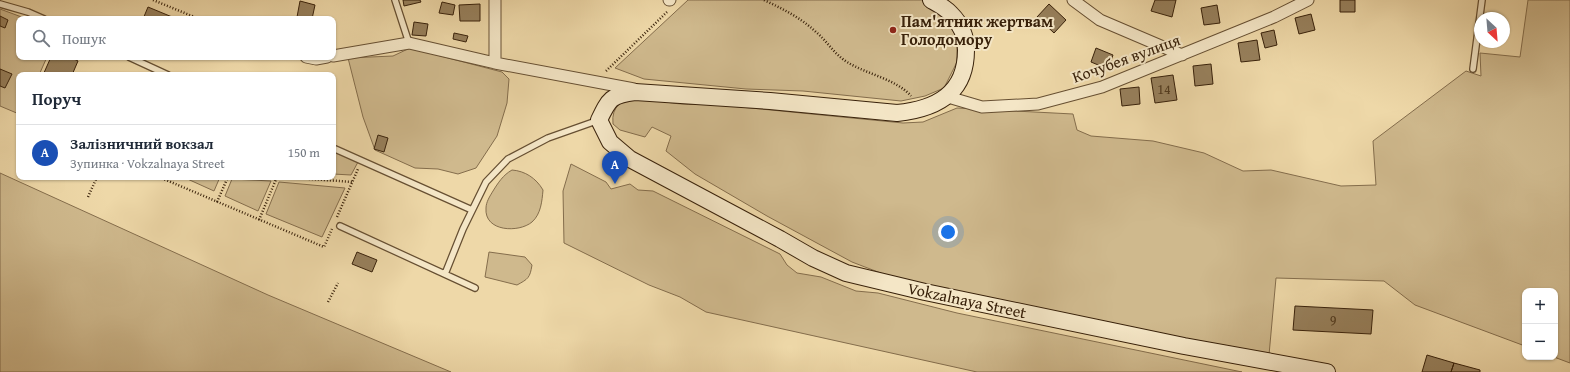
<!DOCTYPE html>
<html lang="uk">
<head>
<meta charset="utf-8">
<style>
	body { margin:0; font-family:"Gentium Book Plus",serif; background:#f6f6f7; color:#1f2937 }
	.controls { position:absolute; right:12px; bottom:12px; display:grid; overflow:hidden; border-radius:8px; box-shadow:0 1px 3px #0004 }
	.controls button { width:36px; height:36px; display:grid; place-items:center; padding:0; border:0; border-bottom:1px solid #e0e1e3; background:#fff; color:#1f2937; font:20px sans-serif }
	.compass { position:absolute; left:1474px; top:12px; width:36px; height:36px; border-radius:50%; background:#fff; box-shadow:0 1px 3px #0004; rotate:154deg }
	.you { position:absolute; left:948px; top:232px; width:14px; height:14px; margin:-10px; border:3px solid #fff; border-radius:50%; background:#1a73e8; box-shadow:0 0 0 6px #1a73e833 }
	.badge { display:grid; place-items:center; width:26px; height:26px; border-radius:50%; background:#8f2418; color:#fff; font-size:13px; font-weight:700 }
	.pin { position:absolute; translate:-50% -33px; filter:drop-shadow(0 1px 2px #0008) }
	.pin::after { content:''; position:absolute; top:21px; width:14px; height:12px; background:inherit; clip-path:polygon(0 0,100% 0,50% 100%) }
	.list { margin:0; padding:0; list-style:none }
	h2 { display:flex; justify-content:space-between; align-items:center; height:52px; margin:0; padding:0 16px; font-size:17px }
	h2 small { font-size:13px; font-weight:400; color:#747a83 }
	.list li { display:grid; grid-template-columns:26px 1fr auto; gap:12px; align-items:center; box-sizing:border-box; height:56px; padding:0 16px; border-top:1px solid #e0e1e3 }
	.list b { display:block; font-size:15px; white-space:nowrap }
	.list p { margin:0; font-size:13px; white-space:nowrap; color:#747a83 }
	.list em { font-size:13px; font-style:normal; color:#747a83 }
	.icon { flex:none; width:22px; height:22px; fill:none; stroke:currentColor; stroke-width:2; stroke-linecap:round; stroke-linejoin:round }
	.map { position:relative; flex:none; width:1570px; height:372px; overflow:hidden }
	.search { position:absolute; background:#fff; box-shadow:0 1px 3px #0004; left:16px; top:16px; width:320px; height:44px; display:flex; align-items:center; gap:10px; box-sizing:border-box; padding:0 14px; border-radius:8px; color:#747a83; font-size:15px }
	.panel { position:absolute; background:#fff; box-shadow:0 1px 3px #0004; left:16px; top:72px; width:320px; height:108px; border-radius:8px }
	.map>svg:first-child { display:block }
	.green { fill:#cfb98d; stroke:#846d4c }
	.building { fill:#97805c; stroke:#38210a }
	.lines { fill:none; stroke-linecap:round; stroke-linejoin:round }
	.service-casing { stroke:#664f32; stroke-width:8 }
	.minor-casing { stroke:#664f32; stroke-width:13 }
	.secondary-casing { stroke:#38210a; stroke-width:18 }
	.path { stroke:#38210a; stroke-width:2.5; stroke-dasharray:1 2; stroke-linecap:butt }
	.service { stroke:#f4e6c6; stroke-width:5.5 }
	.minor { stroke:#f4e6c6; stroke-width:11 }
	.secondary { stroke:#f4e6c6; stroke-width:16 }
	.poi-dot { fill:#8f2418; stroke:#f4e6c6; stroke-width:1.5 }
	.labels { text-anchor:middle; stroke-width:4; stroke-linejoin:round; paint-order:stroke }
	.number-label { font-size:14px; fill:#50391e }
	.poi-label { font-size:16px; font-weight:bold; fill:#38210a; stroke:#f4e6c6; text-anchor:start }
	.street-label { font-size:16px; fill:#38210a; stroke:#f4e6c6 }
</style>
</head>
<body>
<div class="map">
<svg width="1570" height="372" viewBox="0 0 1570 372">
	<rect width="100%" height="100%" fill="#eed8a8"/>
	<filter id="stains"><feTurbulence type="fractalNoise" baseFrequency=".005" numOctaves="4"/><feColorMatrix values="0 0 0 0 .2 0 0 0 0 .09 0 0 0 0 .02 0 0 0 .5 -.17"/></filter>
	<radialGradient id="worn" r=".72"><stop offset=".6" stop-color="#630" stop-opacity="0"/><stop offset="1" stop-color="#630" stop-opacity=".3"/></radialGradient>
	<path class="green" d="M 688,0 L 922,0 L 929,4 L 946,20 L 957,38 L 957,62 L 944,88 L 925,96 L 901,101 L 803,91 L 746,89 L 644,79 L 615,68 Z
		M 1528,0 L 1570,0 L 1570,363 L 1554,357 L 1555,357 L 1555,291 L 1525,291 L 1525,346 L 1415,305 L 1384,281 L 1276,278 L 1269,355 L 976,297 L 891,277 L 852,262 L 767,216 L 695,174 L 666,151 L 671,136 L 652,127 L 645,137 L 620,130 L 613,124 C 609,86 660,103 682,104 C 691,105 700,104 710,104 L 903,123 L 923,122 L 957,108 L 1073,114 L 1077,130 L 1091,136 L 1153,141 L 1204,153 L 1243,171 L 1271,170 L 1341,186 L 1376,185 L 1373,141 L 1466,71 L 1481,76 L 1480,53 L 1520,57 Z
		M 0,9 L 27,19 L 19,19 L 19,57 L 47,57 L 39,75 L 19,75 L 19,114 L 0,106 Z
		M 410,48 L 502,72 L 509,79 L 507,103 L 497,136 L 476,168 L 458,174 L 438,169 L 415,168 L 375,150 L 363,117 L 348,58 L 393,56 Z
		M 333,151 L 358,162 L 351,175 L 333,174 Z
		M 571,164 L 606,182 L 611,189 L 630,184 L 638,190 L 653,191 L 780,254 L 787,265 L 797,273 L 821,277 L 856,291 L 878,293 L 957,313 L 1242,372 L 977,372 L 706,312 L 680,297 L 649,285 L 564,243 L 563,191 Z
		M 512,170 C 525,171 536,178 543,190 C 542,201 541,214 532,222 C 519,233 484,232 486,208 C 486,202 490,196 493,191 C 498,183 503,175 512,170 Z
		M 0,173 L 268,295 L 451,372 L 0,372 Z
		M 183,177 L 220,177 L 214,191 Z
		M 232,179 L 271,181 L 258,211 L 225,196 Z
		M 279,182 L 345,188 L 322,237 L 266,214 Z
		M 489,252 L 525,257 L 532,265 C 530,278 528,279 517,285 L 485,277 Z"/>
	<path class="building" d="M 403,0 L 420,0 L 421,2 L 404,6 Z
		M 1155,0 L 1176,0 L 1172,17 L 1151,11 Z
		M 1340,0 L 1355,0 L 1355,12 L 1340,12 Z
		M 300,1 L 315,5 L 312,19 L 297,17 Z
		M 442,2 L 455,5 L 453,15 L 439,13 Z
		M 480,4 L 480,21 L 460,21 L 459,5 Z
		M 1049,4 L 1066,20 L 1054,33 L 1037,17 Z
		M 1217,5 L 1220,23 L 1204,25 L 1201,8 Z
		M 148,7 L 177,19 L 143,19 Z
		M 1311,14 L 1315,30 L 1299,34 L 1295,18 Z
		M 0,16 L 8,20 L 5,28 L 0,26 Z
		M 414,22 L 428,24 L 426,36 L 412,35 Z
		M 1274,30 L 1277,45 L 1265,48 L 1261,33 Z
		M 454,33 L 468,36 L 466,42 L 453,39 Z
		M 1257,40 L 1260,60 L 1241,62 L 1238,43 Z
		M 1096,48 L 1113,55 L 1108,69 L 1091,62 Z
		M 51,57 L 70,57 L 78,61 L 72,75 L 43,75 Z
		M 1211,64 L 1213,84 L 1195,86 L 1193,66 Z
		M 0,69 L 12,74 L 5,88 L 0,86 Z
		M 1173,75 L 1177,100 L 1155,103 L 1151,78 Z
		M 1139,87 L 1140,104 L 1122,106 L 1120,89 Z
		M 378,135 L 388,138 L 384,152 L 374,149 Z
		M 357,252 L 377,260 L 372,272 L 352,264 Z
		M 1295,306 L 1373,310 L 1371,334 L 1293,330 Z
		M 1427,355 L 1454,363 L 1451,372 L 1422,372 Z
		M 1454,363 L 1480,370 L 1480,372 L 1451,372 Z"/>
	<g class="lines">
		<defs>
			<path id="service" d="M 395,0 L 409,43
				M 0,4 L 28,12 L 44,19
				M 129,57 L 168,75
				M 1473,69 L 1482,0
				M 333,148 L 472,210
				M 340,226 L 475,288
				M 445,274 L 463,229 L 486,182 L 508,159 L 548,138 L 599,120"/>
			<path id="minor" d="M 495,0 L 495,63
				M 669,0 L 670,0
				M 1073,0 L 1100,20 L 1182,55
				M 333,56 L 409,43 L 495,63 L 634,89
				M 306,57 L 316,59 L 327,57
				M 948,97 L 982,107 L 1038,104 L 1102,87 L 1274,17 L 1308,0"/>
			<path id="secondary" d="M 931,0 C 938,4 946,8 951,14 C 961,24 966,37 966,50 C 966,94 936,109 897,113 L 770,101 L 635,92 C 611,95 609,99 599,120 L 610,142 L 630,159 L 780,239 L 813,258 L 846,273 L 925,292 L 1184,346 L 1327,372"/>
		</defs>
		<use href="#service" class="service-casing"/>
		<use href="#minor" class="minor-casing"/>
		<use href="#secondary" class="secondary-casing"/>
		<path class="path" d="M 153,0 L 192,16 L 193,19
			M 764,0 C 783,9 801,18 816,32 C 827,41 834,54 847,62 C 866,74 896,79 911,96
			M 606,71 L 667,12
			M 159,177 L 324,247 L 332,229
			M 282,177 L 353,182
			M 88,197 L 97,177
			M 217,202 L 228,177
			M 337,217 L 358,169
			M 259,220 L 277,177
			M 328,302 L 338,283"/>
		<use href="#service" class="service"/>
		<use href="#minor" class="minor"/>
		<use href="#secondary" class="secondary"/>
	</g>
	<circle class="poi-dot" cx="893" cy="30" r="4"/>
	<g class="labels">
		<g class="number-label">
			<text x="1164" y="94">14</text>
			<text x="1333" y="325">9</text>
		</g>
		<g class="poi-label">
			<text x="901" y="27">Пам'ятник жертвам<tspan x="901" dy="18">Голодомору</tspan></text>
		</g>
		<g class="street-label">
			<text transform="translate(1126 58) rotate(-20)" y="6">Кочубея вулиця</text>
			<text transform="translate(967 300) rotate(12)" y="6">Vokzalnaya Street</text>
		</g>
	</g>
	<rect width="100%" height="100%" filter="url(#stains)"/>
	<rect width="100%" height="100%" fill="url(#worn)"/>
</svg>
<div class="controls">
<button>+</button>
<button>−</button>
</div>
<svg class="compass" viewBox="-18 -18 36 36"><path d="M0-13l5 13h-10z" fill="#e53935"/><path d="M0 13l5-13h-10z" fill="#747a83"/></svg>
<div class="you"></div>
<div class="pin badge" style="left:615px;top:184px;background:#1a4fb4">A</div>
<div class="search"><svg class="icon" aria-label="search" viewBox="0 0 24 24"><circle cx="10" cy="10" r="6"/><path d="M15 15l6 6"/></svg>Пошук</div>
<section class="panel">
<h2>Поруч<small></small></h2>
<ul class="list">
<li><span class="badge" style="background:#1a4fb4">A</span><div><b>Залізничний вокзал</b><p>Зупинка · Vokzalnaya Street</p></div><em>150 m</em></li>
</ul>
</section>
</div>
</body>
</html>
